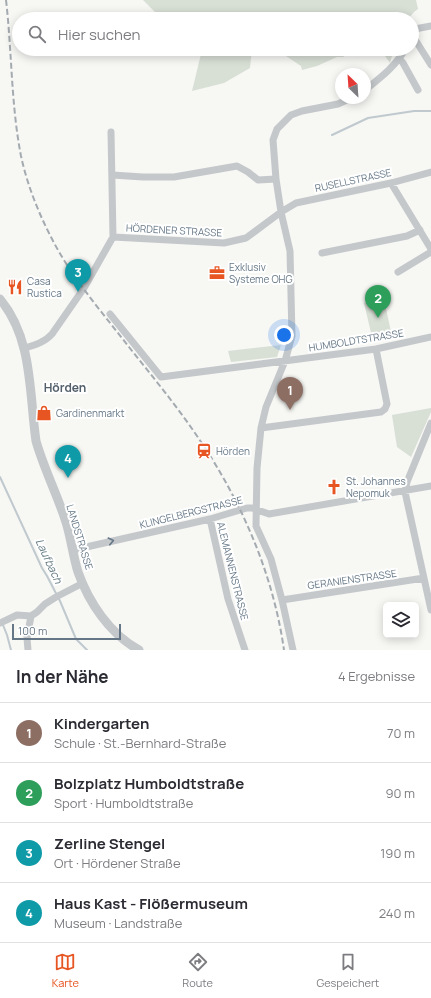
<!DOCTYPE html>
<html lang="de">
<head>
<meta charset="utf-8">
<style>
	body { margin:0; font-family:Manrope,sans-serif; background:#f2f2f3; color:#2b2b33 }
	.controls { position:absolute; right:12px; bottom:12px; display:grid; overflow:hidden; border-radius:6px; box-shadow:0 2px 10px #0003 }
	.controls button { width:36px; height:36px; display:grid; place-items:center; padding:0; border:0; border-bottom:1px solid #e1e1e2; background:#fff; color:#2b2b33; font:20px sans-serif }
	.compass { position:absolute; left:335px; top:68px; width:36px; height:36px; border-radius:50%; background:#fff; box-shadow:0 2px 10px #0003; rotate:335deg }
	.scale { position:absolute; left:12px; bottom:10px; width:109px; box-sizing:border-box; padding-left:4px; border:2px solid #657786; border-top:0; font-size:11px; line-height:14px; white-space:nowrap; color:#657786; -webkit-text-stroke:3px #fff; paint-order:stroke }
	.you { position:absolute; left:284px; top:335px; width:14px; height:14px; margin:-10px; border:3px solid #fff; border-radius:50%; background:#1a73e8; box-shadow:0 0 0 6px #1a73e833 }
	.badge { display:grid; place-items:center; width:26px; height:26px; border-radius:50%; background:#e75523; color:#fff; font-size:13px; font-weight:700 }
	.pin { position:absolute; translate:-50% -33px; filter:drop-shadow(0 1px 2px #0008) }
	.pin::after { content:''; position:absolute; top:21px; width:14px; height:12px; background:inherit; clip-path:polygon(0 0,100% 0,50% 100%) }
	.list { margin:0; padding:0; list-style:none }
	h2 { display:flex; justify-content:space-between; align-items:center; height:52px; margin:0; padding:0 16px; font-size:17px }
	h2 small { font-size:13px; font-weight:400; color:#7c7c81 }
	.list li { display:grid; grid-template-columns:26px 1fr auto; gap:12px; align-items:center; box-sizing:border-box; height:60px; padding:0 16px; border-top:1px solid #e1e1e2 }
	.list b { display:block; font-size:15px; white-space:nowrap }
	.list p { margin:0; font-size:13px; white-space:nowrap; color:#7c7c81 }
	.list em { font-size:13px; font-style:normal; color:#7c7c81 }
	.icon { flex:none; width:22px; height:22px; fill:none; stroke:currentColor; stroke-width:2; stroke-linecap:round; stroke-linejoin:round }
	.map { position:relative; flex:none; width:431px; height:650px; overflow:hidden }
	.search { position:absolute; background:#fff; box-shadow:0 2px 10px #0003; left:12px; right:12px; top:12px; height:44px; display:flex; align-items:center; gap:10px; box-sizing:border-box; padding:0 14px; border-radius:22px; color:#7c7c81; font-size:15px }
	.sheet { height:292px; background:#fff }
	nav { display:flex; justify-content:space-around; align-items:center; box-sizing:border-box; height:56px; border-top:1px solid #e1e1e2; background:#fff; font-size:11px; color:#7c7c81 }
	nav a { display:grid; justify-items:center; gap:2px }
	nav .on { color:#e75523 }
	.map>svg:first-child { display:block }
	.green { fill:#d8dfd5 }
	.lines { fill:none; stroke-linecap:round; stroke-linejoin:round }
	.stream { stroke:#bfc9ce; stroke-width:2 }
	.minor { stroke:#c4c8cb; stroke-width:7 }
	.tertiary { stroke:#c4c8cb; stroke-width:9 }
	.rail { stroke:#a4abb0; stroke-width:2; stroke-dasharray:6 3; stroke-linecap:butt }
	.oneway { stroke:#657786 }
	.labels { text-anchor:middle; stroke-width:4; stroke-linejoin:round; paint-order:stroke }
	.street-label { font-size:10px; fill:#657786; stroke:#fff }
	.poi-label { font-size:10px; fill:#657786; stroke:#fff; text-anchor:start }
	.water-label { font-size:11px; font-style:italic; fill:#617882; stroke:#fff }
	.quarter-label { font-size:12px; font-weight:bold; fill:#53606b; stroke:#fff }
</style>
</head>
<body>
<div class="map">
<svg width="431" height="650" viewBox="0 0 431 650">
	<rect width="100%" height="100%" fill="#f7f7f4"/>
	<path class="green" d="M 143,0 L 416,0 L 418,9 L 414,12 L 408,19 L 162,19 Z
		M 195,49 L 252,49 L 250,68 L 224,83 L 192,91 L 201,54 Z
		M 264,49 L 345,49 L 342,51 L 344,57 L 337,57 L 317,66 L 302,70 L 301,66 L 286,56 Z
		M 380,49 L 394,49 L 390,63 Z
		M 384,299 L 391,332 L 372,337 L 364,303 Z
		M 281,345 L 277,357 L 231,362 L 228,351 Z
		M 431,408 L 431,412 L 411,457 L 397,447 L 392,415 Z"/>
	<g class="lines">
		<path class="stream" d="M 332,135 L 368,118 L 414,111 L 431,111
			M 0,477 L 42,568 L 47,576 L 60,601 L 76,639 L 87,650
			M 3,625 L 7,635 L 11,650"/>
		<path class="minor" d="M 412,36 L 415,29 L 431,26
			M 412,39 L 416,41 L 431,65
			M 400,59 L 403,63 L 418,90
			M 365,90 C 380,78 396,66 405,49
			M 111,132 L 113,237
			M 112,175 L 143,177 L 174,177 L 237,166 L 248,172 L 258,180 L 276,179
			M 391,183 L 431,249
			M 322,253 L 407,236 L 420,230
			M 398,272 L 431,252
			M 110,314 L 161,377 L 376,349 L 431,337
			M 25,348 C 35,345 45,342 52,334 L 84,288 L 113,237 L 224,243 L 246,238 L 281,212 L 296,203 L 391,183 L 431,172
			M 431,423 L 407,482 L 405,492 L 431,610
			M 261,428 L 381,412 L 385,409 L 387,404 L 376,349
			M 210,519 L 228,599 L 245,650
			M 73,550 L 210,519 L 247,508 L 252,508 L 269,514 L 431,486
			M 282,600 L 424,578
			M 0,623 L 17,615 L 31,616 L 37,612 L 45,604 L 56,597 L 83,583
			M 28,650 L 27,638 L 31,616
			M 293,650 L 282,600 L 271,559 L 256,526 L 257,468 L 261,428 L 266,407 L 285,361 L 292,336 L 290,251 L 281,212 L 276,179 L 273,140 L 277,129 L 291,115 L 302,111 L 338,104 L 351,98"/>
		<path class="tertiary" d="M 0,299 C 33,339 29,392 36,441 C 44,469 57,494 66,522 C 71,538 73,556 78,572 C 89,603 110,634 139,650"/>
		<path class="rail" d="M 6,0 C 12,52 11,105 21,156 C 27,184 38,212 51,237 C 71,277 102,312 129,347 C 152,376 176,405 197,436 C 241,500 273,573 284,650"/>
	</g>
	<defs><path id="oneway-chevron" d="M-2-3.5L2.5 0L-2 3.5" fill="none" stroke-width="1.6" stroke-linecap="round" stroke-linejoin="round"/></defs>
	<use class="oneway" href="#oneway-chevron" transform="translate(111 541) rotate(-13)"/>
	<defs>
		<symbol id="office-bare" viewBox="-9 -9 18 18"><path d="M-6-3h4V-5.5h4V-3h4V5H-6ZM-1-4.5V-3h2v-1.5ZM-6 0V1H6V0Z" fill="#e75523" stroke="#fff" stroke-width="2.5" paint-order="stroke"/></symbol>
		<symbol id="restaurant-bare" viewBox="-9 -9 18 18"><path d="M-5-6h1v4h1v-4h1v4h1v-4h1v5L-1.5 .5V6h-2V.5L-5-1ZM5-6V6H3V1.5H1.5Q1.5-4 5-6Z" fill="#e75523" stroke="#fff" stroke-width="2.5" paint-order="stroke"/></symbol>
		<symbol id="shop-bare" viewBox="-9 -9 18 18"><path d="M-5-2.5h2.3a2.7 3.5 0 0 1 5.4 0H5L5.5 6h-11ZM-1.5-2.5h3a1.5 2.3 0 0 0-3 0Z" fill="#e75523" stroke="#fff" stroke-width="2.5" paint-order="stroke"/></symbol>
		<symbol id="station-bare" viewBox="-9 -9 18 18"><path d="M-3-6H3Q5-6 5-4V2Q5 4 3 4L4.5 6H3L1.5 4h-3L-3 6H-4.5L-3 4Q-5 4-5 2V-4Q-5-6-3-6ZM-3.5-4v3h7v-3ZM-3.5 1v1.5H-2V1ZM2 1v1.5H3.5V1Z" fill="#e75523" stroke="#fff" stroke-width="2.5" paint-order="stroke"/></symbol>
		<symbol id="church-bare" viewBox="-9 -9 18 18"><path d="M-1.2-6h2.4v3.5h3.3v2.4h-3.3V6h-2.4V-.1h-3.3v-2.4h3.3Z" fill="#e75523" stroke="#fff" stroke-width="2.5" paint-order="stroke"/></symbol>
	</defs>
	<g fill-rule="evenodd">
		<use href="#office-bare" x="206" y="262" width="22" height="22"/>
		<use href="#restaurant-bare" x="4" y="276" width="22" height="22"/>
		<use href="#shop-bare" x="33" y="402" width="22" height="22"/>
		<use href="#station-bare" x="193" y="440" width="22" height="22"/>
		<use href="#church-bare" x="323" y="476" width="22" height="22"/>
	</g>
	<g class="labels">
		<g class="street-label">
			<text transform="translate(353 180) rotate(-12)" y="4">RUSELLSTRASSE</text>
			<text transform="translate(174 230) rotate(3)" y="4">HÖRDENER STRASSE</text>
			<text transform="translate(356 340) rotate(-9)" y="4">HUMBOLDTSTRASSE</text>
			<text transform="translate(191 512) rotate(-14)" y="4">KLINGELBERGSTRASSE</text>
			<text transform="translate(80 537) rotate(73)" y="4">LANDSTRASSE</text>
			<text transform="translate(233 571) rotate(76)" y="4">ALEMANNENSTRASSE</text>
			<text transform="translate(352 579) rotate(-8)" y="4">GERANIENSTRASSE</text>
		</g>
		<g class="poi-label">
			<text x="229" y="271">Exklusiv<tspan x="229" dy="12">Systeme OHG</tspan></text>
			<text x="27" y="285">Casa<tspan x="27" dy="12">Rustica</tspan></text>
			<text x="56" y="417">Gardinenmarkt</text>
			<text x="216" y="455">Hörden</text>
			<text x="346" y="485">St. Johannes<tspan x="346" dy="12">Nepomuk</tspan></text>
		</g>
		<g class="water-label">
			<text transform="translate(49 561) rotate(65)" y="4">Laufbach</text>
		</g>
		<g class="quarter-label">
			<text x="65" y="392">Hörden</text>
		</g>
	</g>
</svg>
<div class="controls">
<button><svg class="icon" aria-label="layers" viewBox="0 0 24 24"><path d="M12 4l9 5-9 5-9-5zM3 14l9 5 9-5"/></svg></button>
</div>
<svg class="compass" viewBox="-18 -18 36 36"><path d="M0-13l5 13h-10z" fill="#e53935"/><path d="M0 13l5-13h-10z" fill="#7c7c81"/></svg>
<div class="scale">100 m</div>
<div class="you"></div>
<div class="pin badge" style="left:290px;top:410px;background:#8d6e63">1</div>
<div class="pin badge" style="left:378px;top:318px;background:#2e9e5b">2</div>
<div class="pin badge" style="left:78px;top:292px;background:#0f9aa8">3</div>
<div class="pin badge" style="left:68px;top:478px;background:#0f9aa8">4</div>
<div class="search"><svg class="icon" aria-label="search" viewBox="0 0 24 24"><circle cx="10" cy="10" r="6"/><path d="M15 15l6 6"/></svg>Hier suchen</div>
</div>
<section class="sheet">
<h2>In der Nähe<small>4 Ergebnisse</small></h2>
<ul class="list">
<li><span class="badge" style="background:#8d6e63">1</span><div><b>Kindergarten</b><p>Schule · St.-Bernhard-Straße</p></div><em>70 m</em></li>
<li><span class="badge" style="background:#2e9e5b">2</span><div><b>Bolzplatz Humboldtstraße</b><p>Sport · Humboldtstraße</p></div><em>90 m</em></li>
<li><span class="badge" style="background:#0f9aa8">3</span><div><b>Zerline Stengel</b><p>Ort · Hördener Straße</p></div><em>190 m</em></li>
<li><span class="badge" style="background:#0f9aa8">4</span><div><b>Haus Kast - Flößermuseum</b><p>Museum · Landstraße</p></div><em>240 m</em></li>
</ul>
</section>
<nav>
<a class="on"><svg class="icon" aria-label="map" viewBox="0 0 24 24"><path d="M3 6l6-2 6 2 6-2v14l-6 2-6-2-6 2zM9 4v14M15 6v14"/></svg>Karte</a>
<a><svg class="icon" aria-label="directions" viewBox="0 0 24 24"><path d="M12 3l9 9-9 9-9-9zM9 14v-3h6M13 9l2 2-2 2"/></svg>Route</a>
<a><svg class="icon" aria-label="saved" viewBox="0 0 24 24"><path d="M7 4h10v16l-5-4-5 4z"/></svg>Gespeichert</a>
</nav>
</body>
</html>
